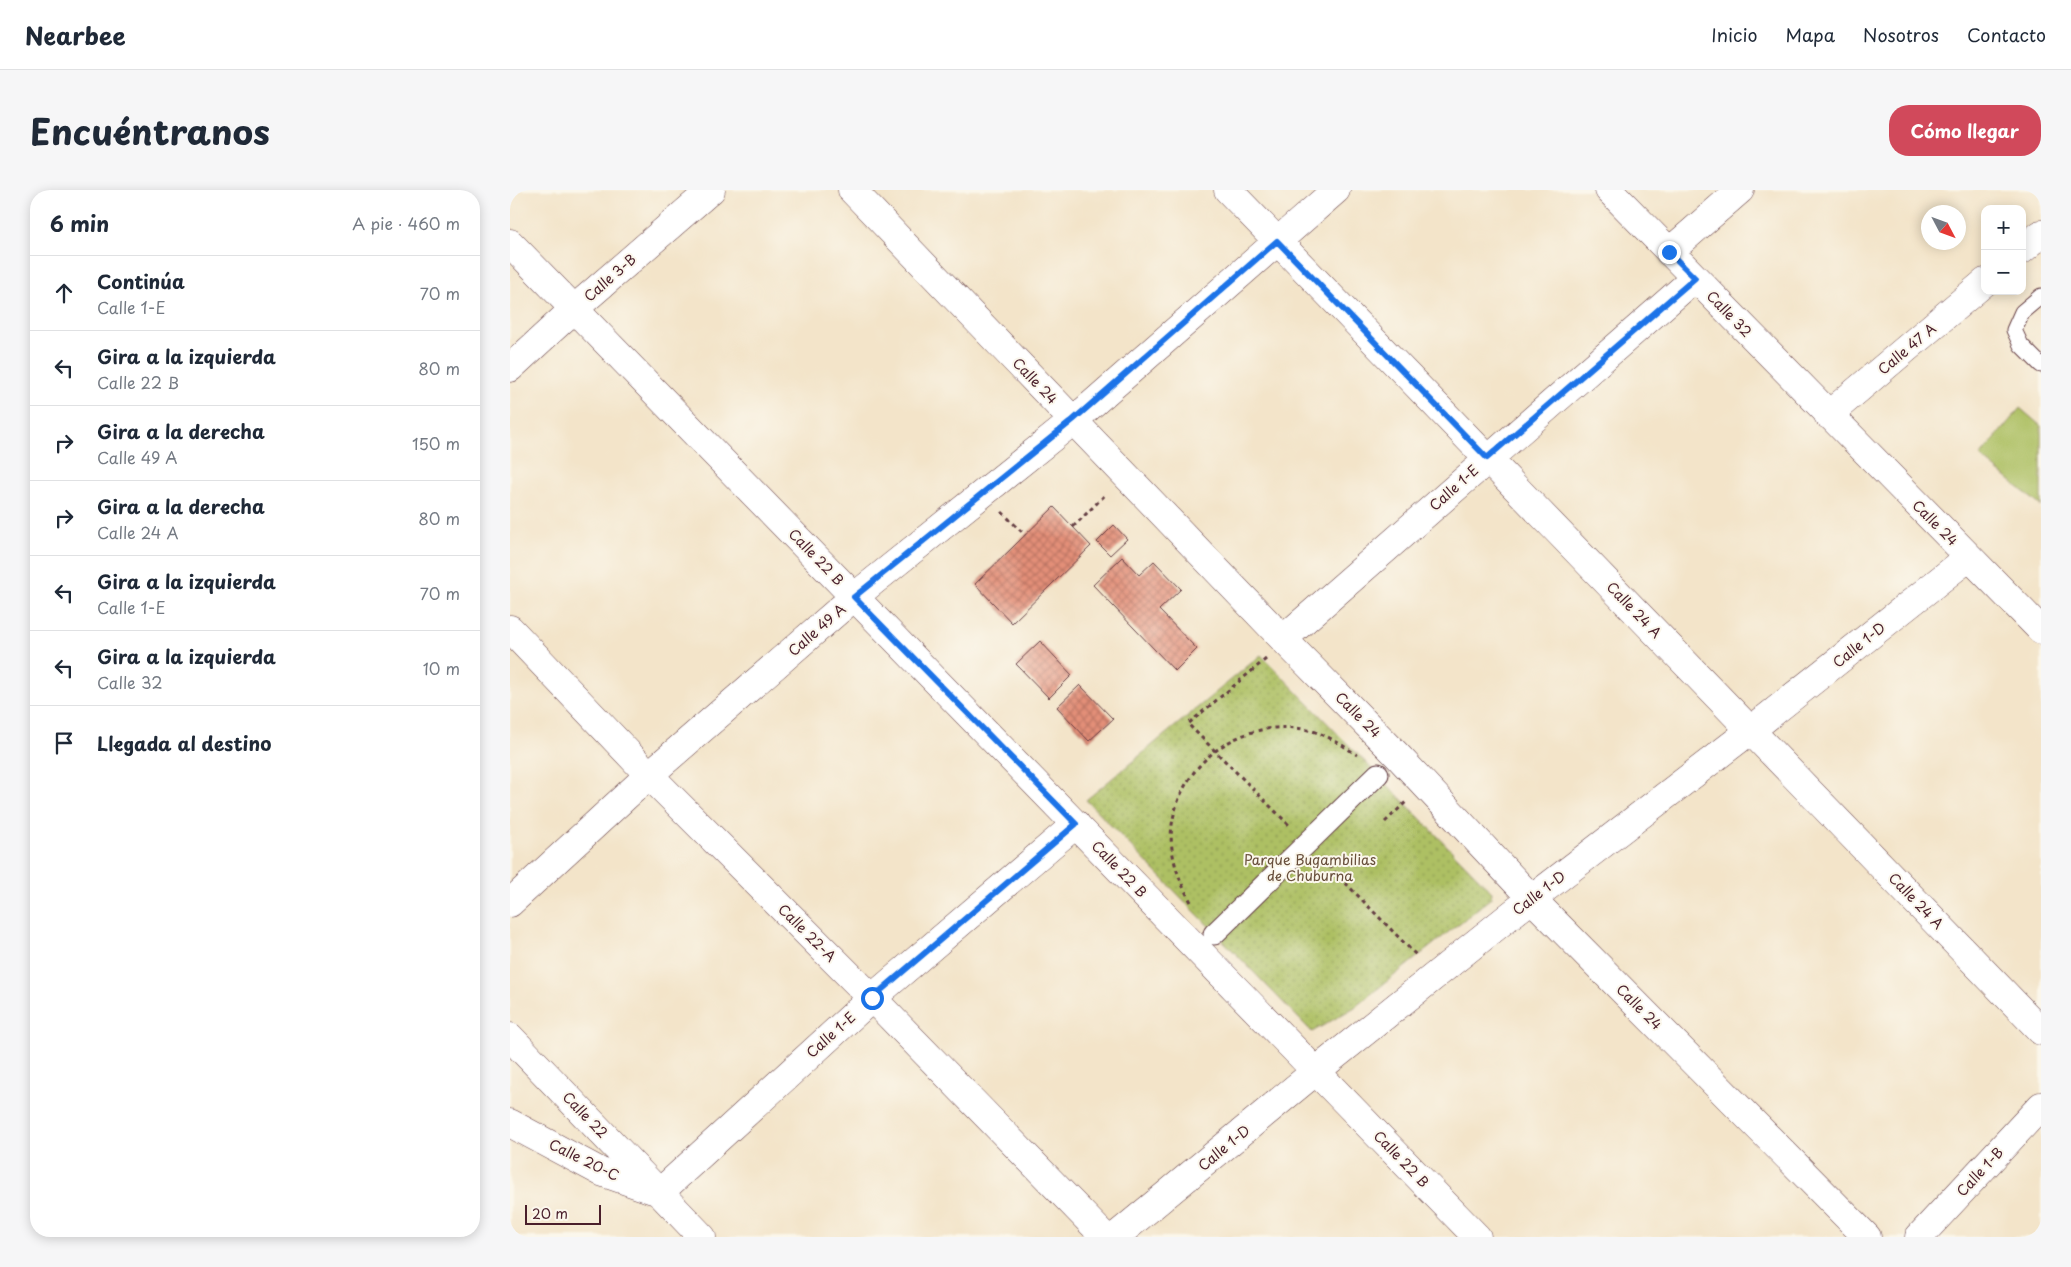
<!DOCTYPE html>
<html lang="es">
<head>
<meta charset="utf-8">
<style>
	body { margin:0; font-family:"Playpen Sans",sans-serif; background:#f6f6f7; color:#1f2937 }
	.controls { position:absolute; right:15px; top:15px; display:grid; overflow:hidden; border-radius:10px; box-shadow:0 2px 12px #0003 }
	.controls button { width:45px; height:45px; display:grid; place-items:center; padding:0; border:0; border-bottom:1px solid #e0e1e3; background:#fff; color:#1f2937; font:25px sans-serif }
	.compass { position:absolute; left:1411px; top:15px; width:45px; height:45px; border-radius:50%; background:#fff; box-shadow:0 2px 12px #0003; rotate:131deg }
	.scale { position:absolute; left:15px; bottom:12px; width:76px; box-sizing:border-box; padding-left:5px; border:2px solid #4a1f2b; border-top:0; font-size:14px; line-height:18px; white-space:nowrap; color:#4a1f2b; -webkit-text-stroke:4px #fbf7ec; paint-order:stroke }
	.stop { position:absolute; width:15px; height:15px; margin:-11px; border:4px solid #1a73e8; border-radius:50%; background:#fff }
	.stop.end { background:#1a73e8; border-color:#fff; box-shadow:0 1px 5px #0008 }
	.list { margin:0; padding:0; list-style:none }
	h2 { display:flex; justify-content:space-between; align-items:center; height:65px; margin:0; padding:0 20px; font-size:21px }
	h2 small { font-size:16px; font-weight:400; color:#747a83 }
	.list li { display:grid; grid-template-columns:32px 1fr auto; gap:15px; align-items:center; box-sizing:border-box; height:75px; padding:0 20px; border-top:1px solid #e0e1e3 }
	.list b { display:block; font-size:19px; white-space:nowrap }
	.list p { margin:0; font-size:16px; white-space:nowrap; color:#747a83 }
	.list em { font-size:16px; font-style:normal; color:#747a83 }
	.icon { flex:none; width:28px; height:28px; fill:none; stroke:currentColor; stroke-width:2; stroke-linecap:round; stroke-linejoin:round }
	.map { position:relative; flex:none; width:1531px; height:1047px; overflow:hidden; border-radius:20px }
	header { display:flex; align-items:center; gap:30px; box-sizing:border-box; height:70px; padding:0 25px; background:#fff; border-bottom:1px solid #e0e1e3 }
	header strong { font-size:24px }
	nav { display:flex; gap:28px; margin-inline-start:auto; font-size:18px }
	.intro { display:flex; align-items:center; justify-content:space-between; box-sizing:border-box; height:120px; padding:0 30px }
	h1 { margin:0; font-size:35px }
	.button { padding:12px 22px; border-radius:20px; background:#d1495b; color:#fff; font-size:18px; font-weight:700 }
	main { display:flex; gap:30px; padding:0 30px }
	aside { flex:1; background:#fff; border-radius:20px; box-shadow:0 2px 12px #0003 }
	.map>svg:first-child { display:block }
	.grass { fill:#adc064; stroke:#7c7048 }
	.park { fill:url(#park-dots); stroke:#7c7048 }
	.building { fill:url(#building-cross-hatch) }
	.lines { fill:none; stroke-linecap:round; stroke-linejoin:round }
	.service-casing { stroke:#633d43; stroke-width:17 }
	.pedestrian-casing { stroke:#633d43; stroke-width:23 }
	.minor-casing { stroke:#633d43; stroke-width:29 }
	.path { stroke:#633d43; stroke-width:3; stroke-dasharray:4 4; stroke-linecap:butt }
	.service { stroke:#fff; stroke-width:15 }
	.pedestrian { stroke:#fff; stroke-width:21 }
	.minor { stroke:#fff; stroke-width:28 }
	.route { stroke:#1a73e8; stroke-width:6 }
	.labels { text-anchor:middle; stroke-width:4; stroke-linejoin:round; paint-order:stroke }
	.street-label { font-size:14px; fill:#4a1f2b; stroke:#fbf7ec }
	.park-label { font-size:14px; fill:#684f3c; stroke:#fbf7ec }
</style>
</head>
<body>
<header>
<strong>Nearbee</strong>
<nav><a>Inicio</a><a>Mapa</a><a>Nosotros</a><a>Contacto</a></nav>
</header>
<div class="intro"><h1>Encuéntranos</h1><a class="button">Cómo llegar</a></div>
<main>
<aside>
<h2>6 min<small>A pie · 460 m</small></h2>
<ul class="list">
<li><svg class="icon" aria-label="ahead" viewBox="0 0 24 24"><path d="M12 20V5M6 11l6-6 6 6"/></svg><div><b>Continúa</b><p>Calle 1-E</p></div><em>70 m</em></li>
<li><svg class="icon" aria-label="left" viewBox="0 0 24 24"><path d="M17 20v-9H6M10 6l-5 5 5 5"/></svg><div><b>Gira a la izquierda</b><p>Calle 22 B</p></div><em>80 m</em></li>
<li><svg class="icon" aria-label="right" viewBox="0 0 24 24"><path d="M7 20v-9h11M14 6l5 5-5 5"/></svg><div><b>Gira a la derecha</b><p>Calle 49 A</p></div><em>150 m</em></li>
<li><svg class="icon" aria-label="right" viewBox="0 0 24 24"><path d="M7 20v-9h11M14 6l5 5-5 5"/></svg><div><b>Gira a la derecha</b><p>Calle 24 A</p></div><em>80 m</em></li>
<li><svg class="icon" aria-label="left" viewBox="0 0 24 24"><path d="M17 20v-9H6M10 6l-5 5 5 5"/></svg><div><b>Gira a la izquierda</b><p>Calle 1-E</p></div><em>70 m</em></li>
<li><svg class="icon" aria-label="left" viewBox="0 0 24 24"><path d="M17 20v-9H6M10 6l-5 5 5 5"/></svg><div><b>Gira a la izquierda</b><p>Calle 32</p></div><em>10 m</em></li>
<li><svg class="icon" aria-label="arrive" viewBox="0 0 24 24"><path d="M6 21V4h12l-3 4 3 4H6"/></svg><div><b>Llegada al destino</b></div></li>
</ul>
</aside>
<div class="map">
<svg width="1531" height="1047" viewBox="0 0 1531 1047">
	<defs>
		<pattern id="park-dots" width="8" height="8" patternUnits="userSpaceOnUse" patternTransform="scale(1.25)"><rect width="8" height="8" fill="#adc064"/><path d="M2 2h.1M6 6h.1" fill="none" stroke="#8f9b53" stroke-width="1.8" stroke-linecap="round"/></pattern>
		<pattern id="building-cross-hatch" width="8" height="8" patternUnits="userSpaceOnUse" patternTransform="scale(1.25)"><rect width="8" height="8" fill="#e38f78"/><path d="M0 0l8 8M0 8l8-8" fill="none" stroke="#ba7463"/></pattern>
	</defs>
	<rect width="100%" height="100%" fill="#fbf7ec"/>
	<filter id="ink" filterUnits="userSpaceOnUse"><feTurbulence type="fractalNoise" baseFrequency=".02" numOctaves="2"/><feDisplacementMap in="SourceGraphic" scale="10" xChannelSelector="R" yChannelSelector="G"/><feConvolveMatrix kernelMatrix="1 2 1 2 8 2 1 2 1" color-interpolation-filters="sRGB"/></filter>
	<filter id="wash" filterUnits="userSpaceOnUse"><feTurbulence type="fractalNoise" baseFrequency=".0096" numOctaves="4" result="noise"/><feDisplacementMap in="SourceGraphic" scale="20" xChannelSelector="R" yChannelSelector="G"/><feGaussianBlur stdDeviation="1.12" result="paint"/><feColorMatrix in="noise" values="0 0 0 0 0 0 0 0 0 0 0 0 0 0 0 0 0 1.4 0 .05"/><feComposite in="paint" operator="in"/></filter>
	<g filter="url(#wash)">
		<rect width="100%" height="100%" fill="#f3e4c9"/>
		<path class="grass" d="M 1510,218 L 1531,236 L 1531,316 L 1470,266 Z"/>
		<path class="park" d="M 751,465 L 982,702 L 981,708 L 845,817 L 802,842 L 576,610 Z"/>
		<g id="blocks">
			<path class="building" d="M 544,317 L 581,356 L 502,433 L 465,394 Z
				M 604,335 L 617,349 L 600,365 L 587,352 Z
				M 612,367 L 629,385 L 644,371 L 671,399 L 649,420 L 687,459 L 665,481 L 583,395 Z
				M 530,451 L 562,485 L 539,508 L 506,474 Z
				M 570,495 L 603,529 L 579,551 L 547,517 Z"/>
		</g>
	</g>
	<g filter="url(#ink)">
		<use href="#blocks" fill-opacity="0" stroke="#633d43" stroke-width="1"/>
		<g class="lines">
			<defs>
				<path id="service" d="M 1531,106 L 1512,122 L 1504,140 L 1511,155 L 1531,175"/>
				<path id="pedestrian" d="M 704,744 L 868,584"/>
				<path id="minor" d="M 342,0 L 773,449 L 887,565 L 1022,709 L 1357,1047
					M 718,0 L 1531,841
					M 1099,0 L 1531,440
					M 0,53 L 967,1047
					M 1512,60 L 1531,44
					M 1159,62 L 1230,0
					M 0,178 L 64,119 L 201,0
					M 1318,225 L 1475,92
					M 0,439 L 139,585 L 362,808 L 595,1047
					M 773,449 L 1185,88
					M 0,713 L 139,585 L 344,407 L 563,231 L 826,0
					M 0,847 L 192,1047
					M 0,933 L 91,982 L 143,1000
					M 149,1003 L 362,808 L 566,634
					M 605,1047 L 806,881 L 1002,724 L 1241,540 L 1459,367
					M 1409,1047 L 1531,916"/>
			</defs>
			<use href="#service" class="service-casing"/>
			<use href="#pedestrian" class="pedestrian-casing"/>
			<use href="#minor" class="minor-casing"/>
			<path class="path" d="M 492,322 L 515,345
				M 563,337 L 595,305
				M 756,469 L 678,534 L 781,637
				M 875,632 L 896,612
				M 813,670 L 907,766
				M 681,712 C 667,688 657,657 663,629 C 675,569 732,529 793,539 C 813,542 831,554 847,565"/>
			<use href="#service" class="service"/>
			<use href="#pedestrian" class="pedestrian"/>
			<use href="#minor" class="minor"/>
		</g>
	</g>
	<g class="lines" filter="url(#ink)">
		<path class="route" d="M 362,808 L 566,634 L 344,407 L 563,230 L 767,51 L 977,268 L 1185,88 L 1159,62"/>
	</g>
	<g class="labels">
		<g class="street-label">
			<text transform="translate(100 88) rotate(-41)" y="5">Calle 3-B</text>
			<text transform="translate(1219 124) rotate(46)" y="5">Calle 32</text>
			<text transform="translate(1397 159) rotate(-40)" y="5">Calle 47 A</text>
			<text transform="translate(525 191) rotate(46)" y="5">Calle 24</text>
			<text transform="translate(944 298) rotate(-42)" y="5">Calle 1-E</text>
			<text transform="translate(1425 333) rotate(45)" y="5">Calle 24</text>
			<text transform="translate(306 367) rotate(46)" y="5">Calle 22 B</text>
			<text transform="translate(1124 420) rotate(46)" y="5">Calle 24 A</text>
			<text transform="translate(307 440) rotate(-41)" y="5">Calle 49 A</text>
			<text transform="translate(1349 455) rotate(-39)" y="5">Calle 1-D</text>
			<text transform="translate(848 525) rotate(45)" y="5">Calle 24</text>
			<text transform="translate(609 679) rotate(46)" y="5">Calle 22 B</text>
			<text transform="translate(1029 703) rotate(-38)" y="5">Calle 1-D</text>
			<text transform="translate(1406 711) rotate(46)" y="5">Calle 24 A</text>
			<text transform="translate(297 743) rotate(45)" y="5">Calle 22-A</text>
			<text transform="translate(1129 817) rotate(45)" y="5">Calle 24</text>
			<text transform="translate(321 845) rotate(-42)" y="5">Calle 1-E</text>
			<text transform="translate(75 925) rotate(46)" y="5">Calle 22</text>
			<text transform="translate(714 958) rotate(-40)" y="5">Calle 1-D</text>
			<text transform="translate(891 969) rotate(46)" y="5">Calle 22 B</text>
			<text transform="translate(74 970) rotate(26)" y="5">Calle 20-C</text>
			<text transform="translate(1470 982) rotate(-47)" y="5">Calle 1-B</text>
		</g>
		<g class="park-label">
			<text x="800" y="675">Parque Bugambilias<tspan x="800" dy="16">de Chuburna</tspan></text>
		</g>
	</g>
</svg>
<div class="controls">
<button>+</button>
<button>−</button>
</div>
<svg class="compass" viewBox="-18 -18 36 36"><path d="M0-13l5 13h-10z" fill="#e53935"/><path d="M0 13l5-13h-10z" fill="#747a83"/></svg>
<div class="scale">20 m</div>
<div class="stop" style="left:362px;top:808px"></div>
<div class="stop end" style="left:1159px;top:62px"></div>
</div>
</main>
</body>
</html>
